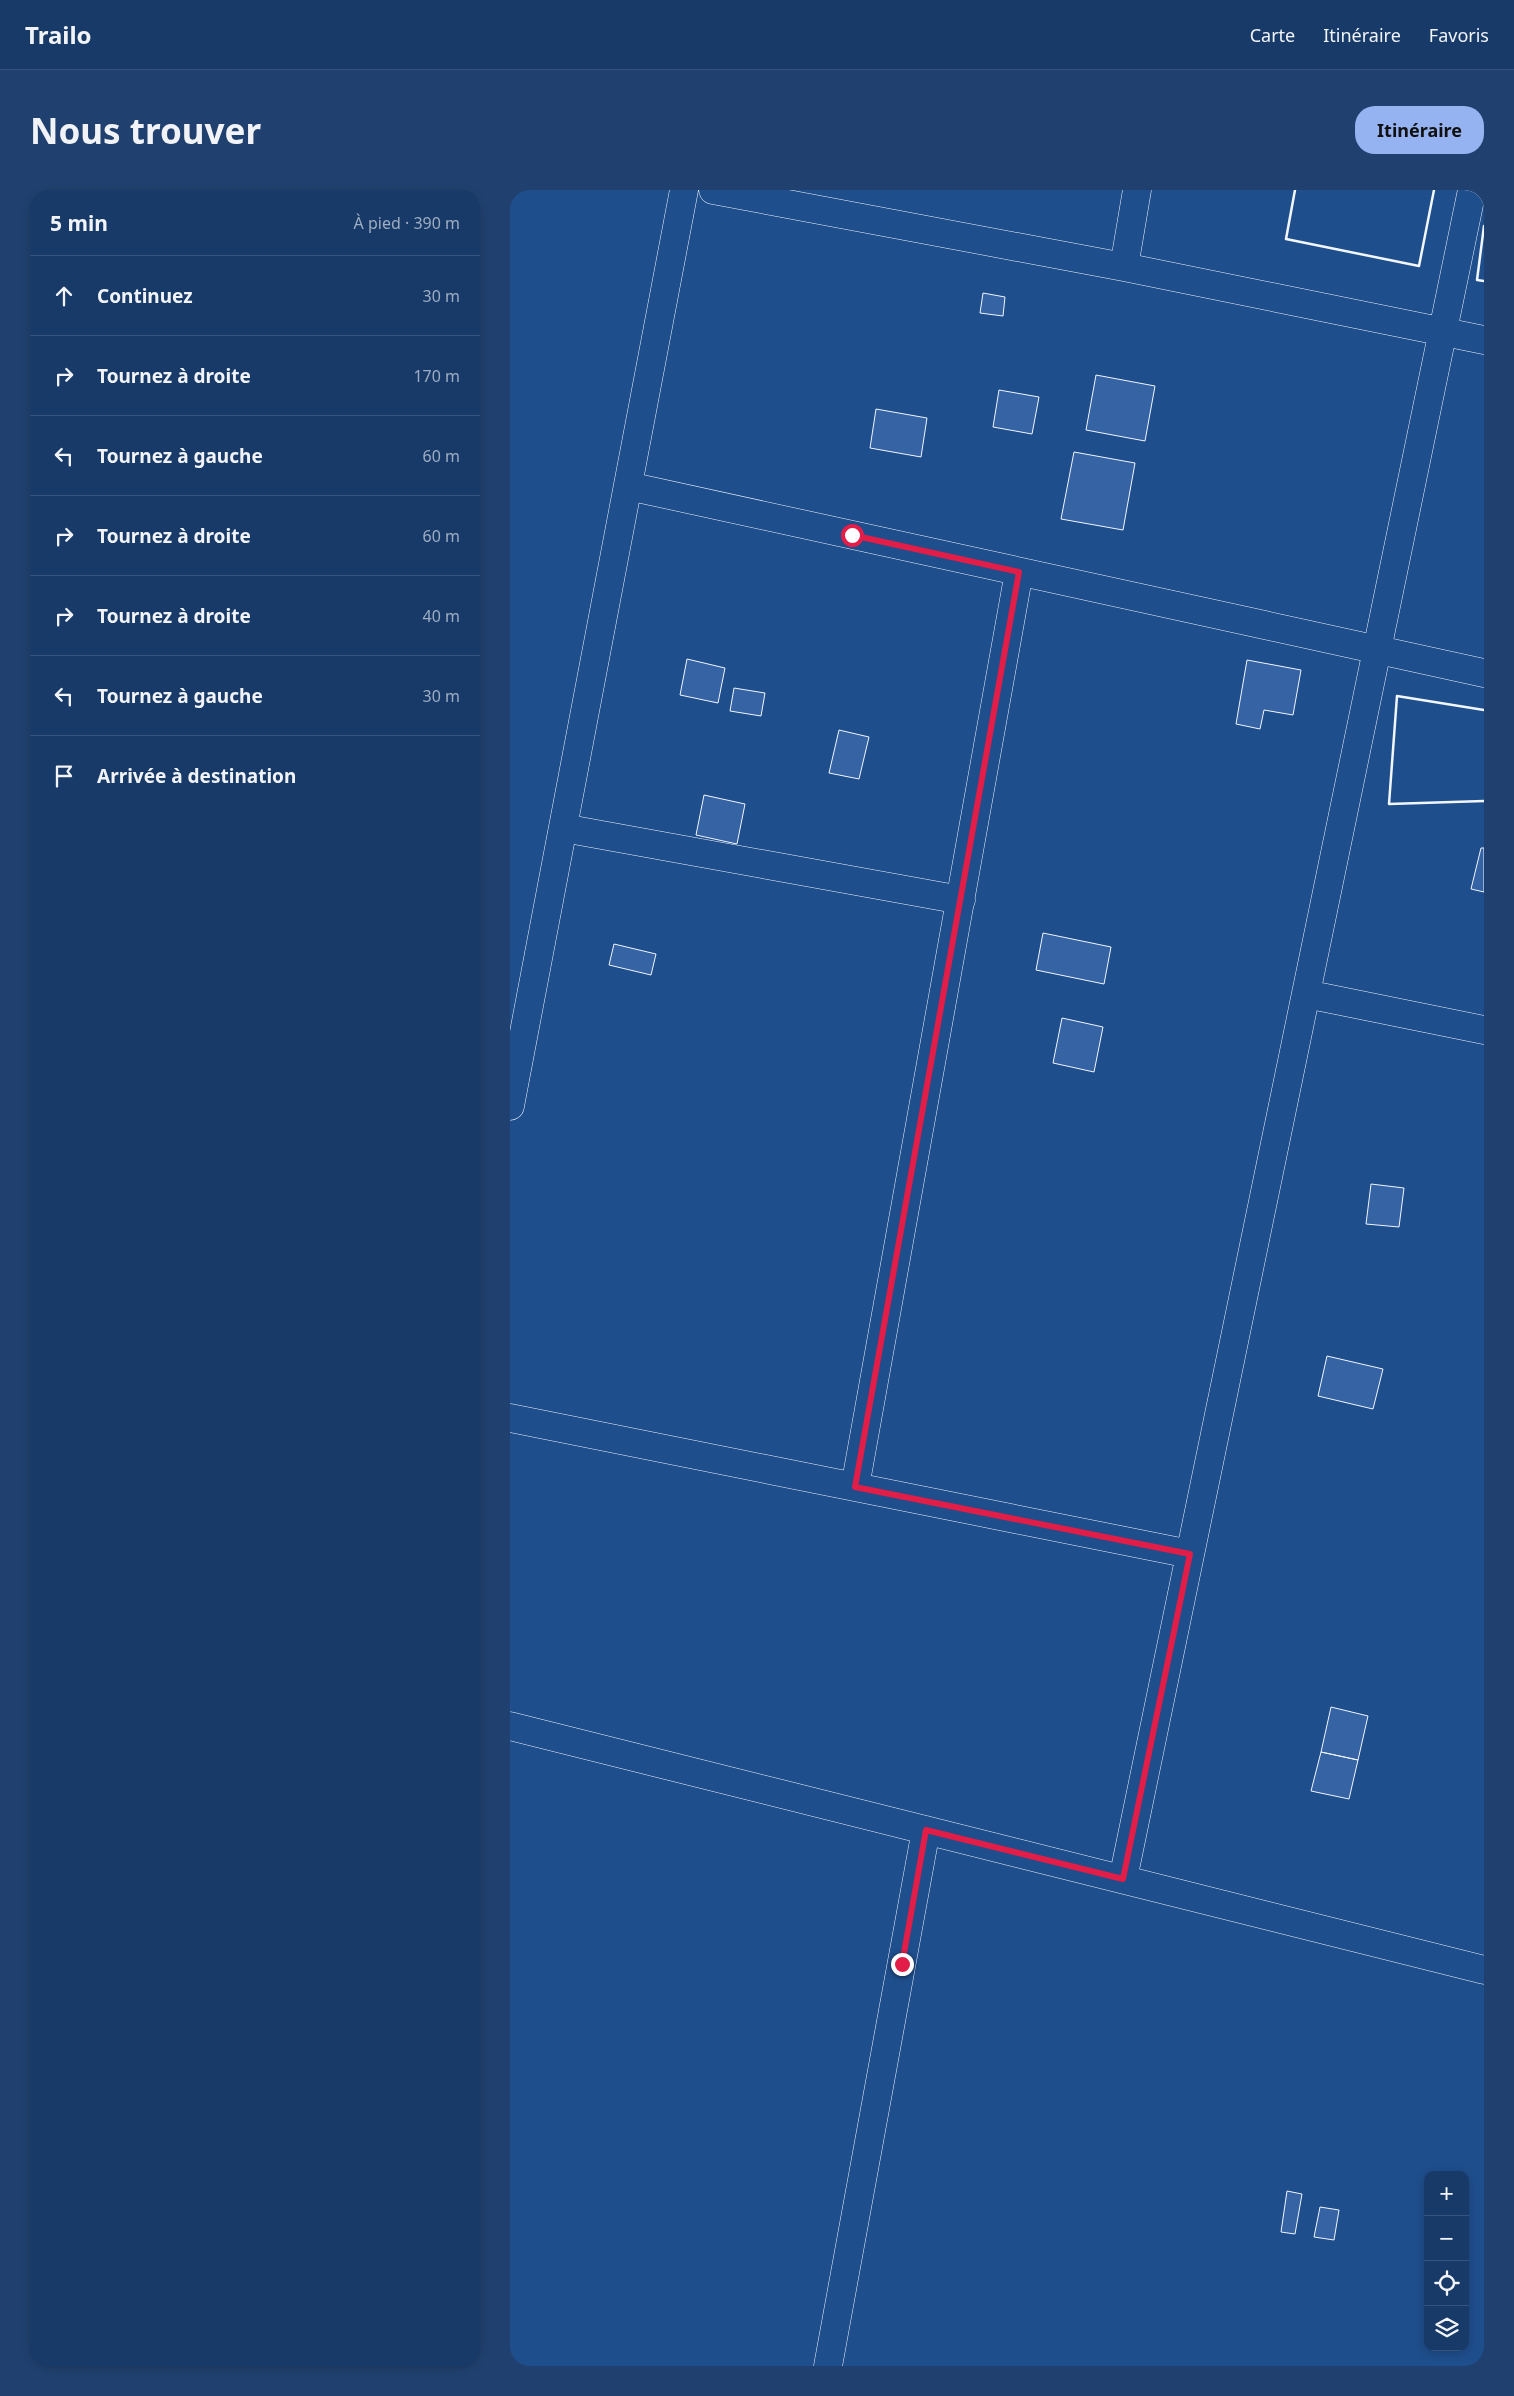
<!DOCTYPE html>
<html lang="fr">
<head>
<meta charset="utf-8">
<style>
	body { margin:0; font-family:"Noto Sans",sans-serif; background:#20416f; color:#f1f3f6 }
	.controls { position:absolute; right:15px; bottom:15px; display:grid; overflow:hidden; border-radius:10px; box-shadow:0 2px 8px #0003 }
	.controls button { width:45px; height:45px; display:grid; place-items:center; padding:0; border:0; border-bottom:1px solid #36547d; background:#173a69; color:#f1f3f6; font:25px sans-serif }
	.stop { position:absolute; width:15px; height:15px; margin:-11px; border:4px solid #e11d48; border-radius:50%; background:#fff }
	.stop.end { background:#e11d48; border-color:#fff; box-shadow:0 1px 5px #0008 }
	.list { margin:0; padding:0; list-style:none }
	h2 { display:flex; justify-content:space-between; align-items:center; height:65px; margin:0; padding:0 20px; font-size:21px }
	h2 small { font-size:16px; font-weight:400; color:#9eadc0 }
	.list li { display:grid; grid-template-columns:32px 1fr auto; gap:15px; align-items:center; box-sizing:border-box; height:80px; padding:0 20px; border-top:1px solid #36547d }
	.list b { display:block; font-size:19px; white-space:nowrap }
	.list em { font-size:16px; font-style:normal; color:#9eadc0 }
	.icon { flex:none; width:28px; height:28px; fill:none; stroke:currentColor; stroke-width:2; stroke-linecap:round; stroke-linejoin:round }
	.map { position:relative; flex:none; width:974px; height:2176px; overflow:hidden; border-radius:20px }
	header { display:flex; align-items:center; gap:30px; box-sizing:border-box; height:70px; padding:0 25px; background:#173a69; border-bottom:1px solid #36547d }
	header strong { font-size:24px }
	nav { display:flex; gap:28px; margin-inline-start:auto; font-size:18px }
	.intro { display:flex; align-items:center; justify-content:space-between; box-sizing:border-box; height:120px; padding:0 30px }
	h1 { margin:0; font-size:35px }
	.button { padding:12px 22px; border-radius:20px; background:#95b2f1; color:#111; font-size:18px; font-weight:700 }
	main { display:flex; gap:30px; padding:0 30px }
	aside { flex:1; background:#173a69; border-radius:20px; box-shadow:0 2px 8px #0003 }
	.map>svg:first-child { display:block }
	.building { fill:#3563a3; stroke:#f2f6ff }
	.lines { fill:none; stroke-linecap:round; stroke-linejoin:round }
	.minor-casing { stroke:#f2f6ff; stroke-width:29 }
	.minor { stroke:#1f4e8c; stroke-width:28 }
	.wall { stroke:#f2f6ff; stroke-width:2.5 }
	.route { stroke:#e11d48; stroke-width:6 }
</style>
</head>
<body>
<header>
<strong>Trailo</strong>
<nav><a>Carte</a><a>Itinéraire</a><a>Favoris</a></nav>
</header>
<div class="intro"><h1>Nous trouver</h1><a class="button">Itinéraire</a></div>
<main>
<aside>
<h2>5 min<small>À pied · 390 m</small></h2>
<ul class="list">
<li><svg class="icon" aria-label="ahead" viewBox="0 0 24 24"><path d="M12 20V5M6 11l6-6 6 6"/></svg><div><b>Continuez</b></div><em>30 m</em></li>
<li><svg class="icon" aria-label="right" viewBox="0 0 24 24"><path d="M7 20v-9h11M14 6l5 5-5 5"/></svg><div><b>Tournez à droite</b></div><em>170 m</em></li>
<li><svg class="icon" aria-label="left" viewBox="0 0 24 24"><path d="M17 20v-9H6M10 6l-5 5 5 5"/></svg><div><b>Tournez à gauche</b></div><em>60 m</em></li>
<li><svg class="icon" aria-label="right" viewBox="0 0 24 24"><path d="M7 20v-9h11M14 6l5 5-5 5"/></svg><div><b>Tournez à droite</b></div><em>60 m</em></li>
<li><svg class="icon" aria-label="right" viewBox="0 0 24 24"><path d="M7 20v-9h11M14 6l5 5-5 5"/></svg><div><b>Tournez à droite</b></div><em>40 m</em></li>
<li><svg class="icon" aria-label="left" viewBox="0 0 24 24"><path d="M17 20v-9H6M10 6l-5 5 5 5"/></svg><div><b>Tournez à gauche</b></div><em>30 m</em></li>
<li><svg class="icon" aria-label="arrive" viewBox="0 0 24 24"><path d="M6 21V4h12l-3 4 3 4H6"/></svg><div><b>Arrivée à destination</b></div></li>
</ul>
</aside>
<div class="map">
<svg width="974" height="2176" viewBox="0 0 974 2176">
	<rect width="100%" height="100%" fill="#1f4e8c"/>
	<path class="building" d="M 473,103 L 495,107 L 493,126 L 470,123 Z
		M 586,185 L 645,196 L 635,251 L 576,240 Z
		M 489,200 L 529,207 L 522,244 L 483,237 Z
		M 366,219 L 417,228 L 411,267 L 360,258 Z
		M 564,262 L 625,273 L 613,340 L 551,329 Z
		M 177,469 L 215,478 L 208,513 L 170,505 Z
		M 737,470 L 791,480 L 783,525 L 754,520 L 750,539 L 726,534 Z
		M 224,498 L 255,503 L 251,526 L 220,521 Z
		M 329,540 L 359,547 L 349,589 L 319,583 Z
		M 194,605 L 235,614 L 227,654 L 186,645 Z
		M 971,658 L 974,658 L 974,702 L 961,699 Z
		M 533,743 L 601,757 L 594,794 L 526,780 Z
		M 104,754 L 146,764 L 141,785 L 99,775 Z
		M 552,828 L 593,837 L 584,882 L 543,873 Z
		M 861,994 L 894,998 L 889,1037 L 856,1034 Z
		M 817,1166 L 873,1179 L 863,1219 L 808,1206 Z
		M 821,1517 L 858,1526 L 848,1570 L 811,1562 Z
		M 811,1562 L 848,1570 L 839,1609 L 801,1601 Z
		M 777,2001 L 792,2004 L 785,2044 L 771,2042 Z
		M 810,2017 L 829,2020 L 824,2050 L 804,2047 Z"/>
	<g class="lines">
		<defs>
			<path id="minor" d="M 203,0 L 614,77 L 974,150
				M 614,77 L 627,0
				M 118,296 L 974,483
				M 53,638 L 451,710
				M 796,804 L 974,840
				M 0,916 L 174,0
				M 0,1228 L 680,1364
				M 345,1297 L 509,382
				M 0,1536 L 974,1780
				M 613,1689 L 962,0
				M 318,2176 L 416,1640"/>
		</defs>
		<use href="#minor" class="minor-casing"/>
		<use href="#minor" class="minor"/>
		<path class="wall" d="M 785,0 L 776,49 L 909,76 L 924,0
			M 974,36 L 967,90 L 974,91
			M 974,520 L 887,506 L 879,614 L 974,611"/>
	</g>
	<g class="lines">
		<path class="route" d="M 342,345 L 509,382 L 345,1297 L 680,1364 L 613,1689 L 416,1640 L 392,1774"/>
	</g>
</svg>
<div class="controls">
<button>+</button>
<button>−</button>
<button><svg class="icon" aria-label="locate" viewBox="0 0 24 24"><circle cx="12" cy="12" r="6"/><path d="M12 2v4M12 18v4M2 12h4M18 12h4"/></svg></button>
<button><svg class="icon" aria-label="layers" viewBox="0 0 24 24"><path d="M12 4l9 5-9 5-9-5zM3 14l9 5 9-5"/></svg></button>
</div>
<div class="stop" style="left:342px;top:345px"></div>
<div class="stop end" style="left:392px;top:1774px"></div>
</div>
</main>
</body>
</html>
